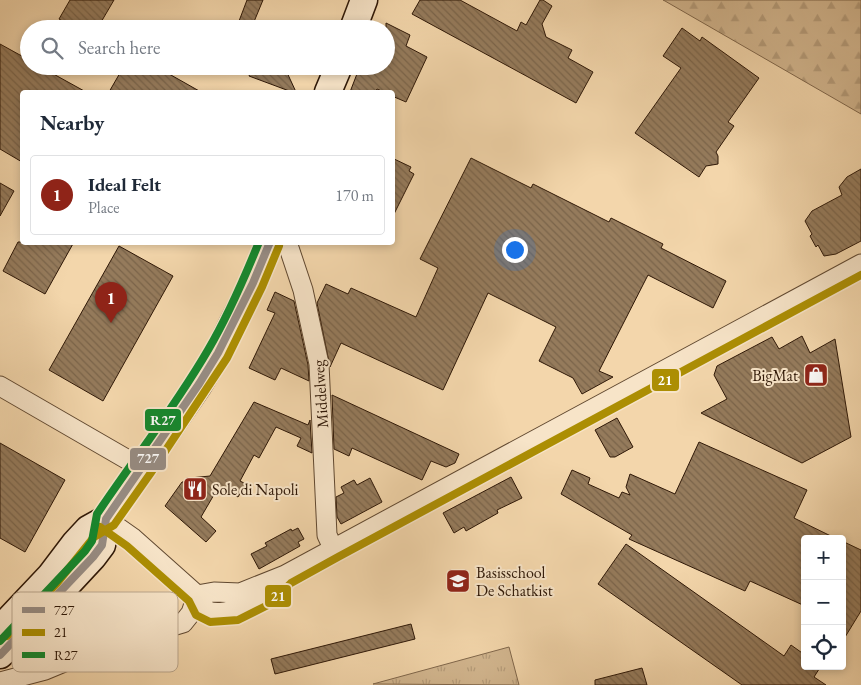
<!DOCTYPE html>
<html lang="en">
<head>
<meta charset="utf-8">
<style>
	body { margin:0; font-family:"EB Garamond",serif; background:#f2f2f3; color:#1f2937 }
	.controls { position:absolute; right:15px; bottom:15px; display:grid; overflow:hidden; border-radius:5px; box-shadow:0 2px 8px #0003 }
	.controls button { width:45px; height:45px; display:grid; place-items:center; padding:0; border:0; border-bottom:1px solid #e0e1e3; background:#fff; color:#1f2937; font:25px sans-serif }
	.you { position:absolute; left:514px; top:249px; width:18px; height:18px; margin:-12px; border:4px solid #fff; border-radius:50%; background:#1a73e8; box-shadow:0 0 0 8px #1a73e833 }
	.badge { display:grid; place-items:center; width:32px; height:32px; border-radius:50%; background:#8f2418; color:#fff; font-size:16px; font-weight:700 }
	.pin { position:absolute; translate:-50% -41px; filter:drop-shadow(0 1px 2px #0008) }
	.pin::after { content:''; position:absolute; top:26px; width:18px; height:15px; background:inherit; clip-path:polygon(0 0,100% 0,50% 100%) }
	.list { margin:0; padding:0; list-style:none }
	h2 { display:flex; justify-content:space-between; align-items:center; height:65px; margin:0; padding:0 20px; font-size:21px }
	h2 small { font-size:16px; font-weight:400; color:#747a83 }
	.list li { display:grid; grid-template-columns:32px 1fr auto; gap:15px; align-items:center; box-sizing:border-box; height:80px; margin:0 10px 10px; padding:0 10px; border:1px solid #e0e1e3; border-radius:5px }
	.list b { display:block; font-size:19px; white-space:nowrap }
	.list p { margin:0; font-size:16px; white-space:nowrap; color:#747a83 }
	.list em { font-size:16px; font-style:normal; color:#747a83 }
	.icon { flex:none; width:28px; height:28px; fill:none; stroke:currentColor; stroke-width:2; stroke-linecap:round; stroke-linejoin:round }
	.map { position:relative; flex:none; width:861px; height:685px; overflow:hidden }
	.search { position:absolute; background:#fff; box-shadow:0 2px 8px #0003; left:20px; top:20px; width:375px; height:55px; display:flex; align-items:center; gap:12px; box-sizing:border-box; padding:0 18px; border-radius:28px; color:#747a83; font-size:19px }
	.panel { position:absolute; background:#fff; box-shadow:0 2px 8px #0003; left:20px; top:90px; width:375px; height:155px; border-radius:5px }
	.map>svg:first-child { display:block }
	.grass { fill:url(#grass-tufts); stroke:#80674b }
	.forest { fill:url(#forest-firs); stroke:#80674b }
	.building { fill:url(#building-back-hatch); stroke:#2f1807 }
	.lines { fill:none; stroke-linecap:round; stroke-linejoin:round }
	.minor-casing { stroke:#604830; stroke-width:21 }
	.secondary-casing { stroke:#2f1807; stroke-width:29 }
	.minor { stroke:#f7e4c8; stroke-width:19 }
	.secondary { stroke:#f7e4c8; stroke-width:26 }
	.bus-1-casing { stroke:#f7e4c8; stroke-width:11 }
	.bus-2-casing { stroke:#f7e4c8; stroke-width:11 }
	.bus-3-casing { stroke:#f7e4c8; stroke-width:11 }
	.bus-1 { stroke:#978c83; stroke-width:8 }
	.bus-2 { stroke:#ac8e03; stroke-width:8 }
	.bus-3 { stroke:#15882e; stroke-width:8 }
	.labels { text-anchor:middle; stroke-width:4; stroke-linejoin:round; paint-order:stroke }
	.poi-label { font-size:16px; fill:#2f1807; stroke:#f7e4c8; text-anchor:start }
	.street-label { font-size:16px; fill:#2f1807; stroke:#f7e4c8 }
	.key { fill:#f7e4c8; stroke:#bba78e; stroke-width:1 }
	.key-label { font-size:14px; fill:#2f1807 }
	.line-badge { stroke:#f7e4c8; stroke-width:2 }
	.badge-label { font-size:14px; text-anchor:middle; font-weight:bold; fill:#fff }
</style>
</head>
<body>
<div class="map">
<svg width="861" height="685" viewBox="0 0 861 685">
	<defs>
		<pattern id="grass-tufts" width="24" height="20" patternUnits="userSpaceOnUse" patternTransform="scale(1.25)"><rect width="24" height="20" fill="#d2b68f"/><path d="M3 7l-1-3M5 7V3M7 7l1-3M15 17l-1-3M17 17v-4M19 17l1-3" fill="none" stroke="#b59c7a"/></pattern>
		<pattern id="forest-firs" width="22" height="20" patternUnits="userSpaceOnUse" patternTransform="scale(1.25)"><rect width="22" height="20" fill="#d2b68f"/><path d="M5 1l3.5 6h-7zM16 11l3.5 6h-7z" fill="#b59c7a"/></pattern>
		<pattern id="building-back-hatch" width="6" height="6" patternUnits="userSpaceOnUse" patternTransform="scale(1.25)"><rect width="6" height="6" fill="#957b5c"/><path d="M-1 5l2 2M0 0l6 6M5-1l2 2" fill="none" stroke="#7a644a"/></pattern>
	</defs>
	<rect width="100%" height="100%" fill="#f3d6ab"/>
	<filter id="stains"><feTurbulence type="fractalNoise" baseFrequency=".004" numOctaves="4"/><feColorMatrix values="0 0 0 0 .2 0 0 0 0 .09 0 0 0 0 .02 0 0 0 .5 -.17"/></filter>
	<radialGradient id="worn" r=".72"><stop offset=".6" stop-color="#630" stop-opacity="0"/><stop offset="1" stop-color="#630" stop-opacity=".3"/></radialGradient>
	<path class="grass" d="M 509,647 L 519,685 L 373,684 Z"/>
	<path class="forest" d="M 663,0 L 861,0 L 861,114 L 665,1 Z"/>
	<path class="building" d="M 70,0 L 114,0 L 97,29 L 63,29 L 66,23 L 59,19 Z
		M 247,0 L 263,0 L 251,29 L 236,29 Z
		M 420,0 L 460,0 L 517,31 L 521,22 L 526,25 L 540,0 L 543,0 L 552,6 L 542,24 L 546,37 L 572,50 L 568,58 L 593,72 L 576,103 L 412,14 Z
		M 386,23 L 410,35 L 406,46 L 427,57 L 406,102 L 392,96 L 392,92 L 384,92 L 377,89 L 375,92 L 350,92 L 360,66 L 386,66 Z
		M 682,28 L 700,41 L 702,37 L 759,78 L 728,122 L 734,126 L 716,152 L 718,156 L 718,164 L 706,166 L 699,177 L 635,133 L 681,68 L 663,56 Z
		M 0,44 L 29,60 L 29,66 L 39,66 L 86,92 L 22,92 L 22,162 L 0,149 Z
		M 124,66 L 155,66 L 201,92 L 109,92 Z
		M 253,66 L 284,66 L 296,92 L 292,92 L 249,76 Z
		M 392,158 L 411,167 L 409,171 L 414,174 L 392,218 Z
		M 471,158 L 531,188 L 533,184 L 609,222 L 611,218 L 663,244 L 661,248 L 726,281 L 713,308 L 648,275 L 599,371 L 613,377 L 582,394 L 573,378 L 539,361 L 556,327 L 488,293 L 443,390 L 341,343 L 330,367 L 317,303 L 326,284 L 348,294 L 351,288 L 416,317 L 438,268 L 420,259 Z
		M 861,169 L 861,241 L 836,254 L 824,256 L 818,245 L 816,247 L 810,236 L 812,234 L 805,221 L 812,211 L 842,195 L 839,187 L 847,177 Z
		M 0,183 L 14,191 L 0,216 Z
		M 18,242 L 74,242 L 45,294 L 3,271 Z
		M 119,246 L 173,276 L 103,401 L 49,370 Z
		M 275,292 L 294,301 L 308,365 L 309,381 L 281,368 L 275,380 L 249,368 L 275,313 L 267,310 Z
		M 802,336 L 810,353 L 835,339 L 851,437 L 802,463 L 701,413 L 727,399 L 714,375 L 717,366 L 772,337 L 779,349 Z
		M 332,395 L 459,454 L 455,463 L 446,467 L 431,461 L 422,480 L 352,448 L 349,456 L 334,449 Z
		M 254,402 L 308,425 L 310,420 L 312,453 L 297,446 L 301,438 L 276,427 L 259,458 L 254,455 L 240,481 L 246,484 L 238,497 L 228,491 L 215,493 L 201,517 L 216,531 L 206,542 L 165,506 L 182,482 L 191,481 L 190,478 L 210,476 Z
		M 617,418 L 633,447 L 615,457 L 610,457 L 595,430 Z
		M 699,442 L 807,490 L 794,518 L 837,539 L 805,539 L 805,606 L 750,581 L 745,591 L 629,539 L 632,535 L 561,494 L 572,470 L 590,478 L 588,484 L 619,498 L 622,492 L 630,495 L 626,487 L 630,474 L 675,494 Z
		M 0,443 L 65,480 L 25,552 L 0,538 Z
		M 511,477 L 522,498 L 497,510 L 498,513 L 466,531 L 464,527 L 454,533 L 443,513 Z
		M 370,478 L 382,502 L 341,524 L 337,517 L 336,497 L 344,493 L 341,487 L 354,480 L 357,485 Z
		M 298,528 L 304,539 L 298,542 L 300,546 L 259,569 L 251,554 L 267,546 L 265,543 L 291,529 L 292,531 Z
		M 842,541 L 861,550 L 861,611 L 842,642 Z
		M 626,544 L 784,656 L 791,645 L 805,655 L 805,666 L 821,666 L 814,677 L 826,685 L 742,685 L 598,584 Z
		M 411,624 L 415,639 L 275,674 L 271,659 Z
		M 642,668 L 647,685 L 595,685 L 595,680 Z"/>
	<g class="lines">
		<defs>
			<path id="minor" d="M 287,242 L 303,290 L 319,364 L 327,535 L 333,548
				M 0,386 L 142,468
				M 106,519 L 133,538 L 197,595 C 199,599 201,606 205,609 C 221,621 261,600 273,587
				M 197,595 L 214,592 L 240,593 L 285,575 L 861,264
				M 12,632 C 15,662 25,664 52,662
				M 0,682 L 45,670 L 98,648 L 183,623 L 191,613 L 197,595"/>
			<path id="secondary" d="M 353,29 L 364,0
				M 328,92 L 339,66
				M 0,629 L 50,576 L 75,543 L 88,529 L 106,519 L 142,468 L 199,384 L 218,353 L 253,283 L 270,242
				M 0,655 L 13,643 L 93,557 L 102,545 L 106,519"/>
		</defs>
		<use href="#minor" class="minor-casing"/>
		<use href="#secondary" class="secondary-casing"/>
		<use href="#minor" class="minor"/>
		<use href="#secondary" class="secondary"/>
		<defs>
			<path id="bus-1" d="M 0,655 L 93,557 L 102,545 L 106,519 L 199,384 L 218,353 L 253,283 L 270,242"/>
			<path id="bus-2" d="M 100,527 L 127,546 L 189,601 L 196,615 L 210,622 L 238,620 L 270,604 L 291,583 L 338,557 L 861,275
				M 7,636 L 57,583 L 94,537 L 114,525 L 150,474 L 227,358 L 262,287 L 279,246"/>
			<path id="bus-3" d="M 0,641 L 85,551 L 92,541 L 97,514 C 134,459 175,407 208,350 C 228,316 244,279 259,242"/>
		</defs>
		<use href="#bus-1" class="bus-1-casing"/>
		<use href="#bus-2" class="bus-2-casing"/>
		<use href="#bus-3" class="bus-3-casing"/>
		<use href="#bus-1" class="bus-1"/>
		<use href="#bus-2" class="bus-2"/>
		<use href="#bus-3" class="bus-3"/>
	</g>
	<defs>
		<symbol id="shop-square" viewBox="-11 -11 22 22"><rect x="-9" y="-9" width="18" height="18" rx="4" fill="#8f2418" stroke="#f7e4c8"/><path d="M-5-2.5h2.3a2.7 3.5 0 0 1 5.4 0H5L5.5 6h-11ZM-1.5-2.5h3a1.5 2.3 0 0 0-3 0Z" fill="#fff"/></symbol>
		<symbol id="restaurant-square" viewBox="-11 -11 22 22"><rect x="-9" y="-9" width="18" height="18" rx="4" fill="#8f2418" stroke="#f7e4c8"/><path d="M-5-6h1v4h1v-4h1v4h1v-4h1v5L-1.5 .5V6h-2V.5L-5-1ZM5-6V6H3V1.5H1.5Q1.5-4 5-6Z" fill="#fff"/></symbol>
		<symbol id="school-square" viewBox="-11 -11 22 22"><rect x="-9" y="-9" width="18" height="18" rx="4" fill="#8f2418" stroke="#f7e4c8"/><path d="M0-5L7-2L0 1L-7-2ZM-4 1L0 2.5L4 1V4Q0 6-4 4Z" fill="#fff"/></symbol>
	</defs>
	<g fill-rule="evenodd">
		<use href="#shop-square" x="802" y="361" width="28" height="28"/>
		<use href="#restaurant-square" x="181" y="475" width="28" height="28"/>
		<use href="#school-square" x="444" y="567" width="28" height="28"/>
	</g>
	<g class="labels">
		<g class="poi-label">
			<text x="798" y="381" text-anchor="end">BigMat</text>
			<text x="212" y="495">Sole di Napoli</text>
			<text x="476" y="578">Basisschool<tspan x="476" dy="18">De Schatkist</tspan></text>
		</g>
		<g class="street-label">
			<text transform="translate(320 394) rotate(-94)" y="6">Middelweg</text>
		</g>
	</g>
	<rect x="12" y="592" width="166" height="80" rx="8" class="key"/>
	<rect x="22" y="607" width="23" height="6" fill="#978c83"/>
	<rect x="22" y="629" width="23" height="7" fill="#ac8e03"/>
	<rect x="22" y="652" width="23" height="6" fill="#15882e"/>
	<g class="key-label">
		<text x="54" y="615">727</text>
		<text x="54" y="637">21</text>
		<text x="54" y="660">R27</text>
	</g>
	<g class="line-badge">
		<rect x="651" y="368" width="29" height="24" rx="5" fill="#ac8e03"/>
		<rect x="144" y="408" width="38" height="24" rx="5" fill="#15882e"/>
		<rect x="129" y="447" width="38" height="24" rx="5" fill="#978c83"/>
		<rect x="264" y="584" width="28" height="24" rx="5" fill="#ac8e03"/>
	</g>
	<g class="badge-label">
		<text x="665" y="385">21</text>
		<text x="163" y="425">R27</text>
		<text x="148" y="463">727</text>
		<text x="278" y="601">21</text>
	</g>
	<rect width="100%" height="100%" filter="url(#stains)"/>
	<rect width="100%" height="100%" fill="url(#worn)"/>
</svg>
<div class="controls">
<button>+</button>
<button>−</button>
<button><svg class="icon" aria-label="locate" viewBox="0 0 24 24"><circle cx="12" cy="12" r="6"/><path d="M12 2v4M12 18v4M2 12h4M18 12h4"/></svg></button>
</div>
<div class="you"></div>
<div class="pin badge" style="left:111px;top:323px">1</div>
<div class="search"><svg class="icon" aria-label="search" viewBox="0 0 24 24"><circle cx="10" cy="10" r="6"/><path d="M15 15l6 6"/></svg>Search here</div>
<section class="panel">
<h2>Nearby<small></small></h2>
<ul class="list">
<li><span class="badge">1</span><div><b>Ideal Felt</b><p>Place</p></div><em>170 m</em></li>
</ul>
</section>
</div>
</body>
</html>
